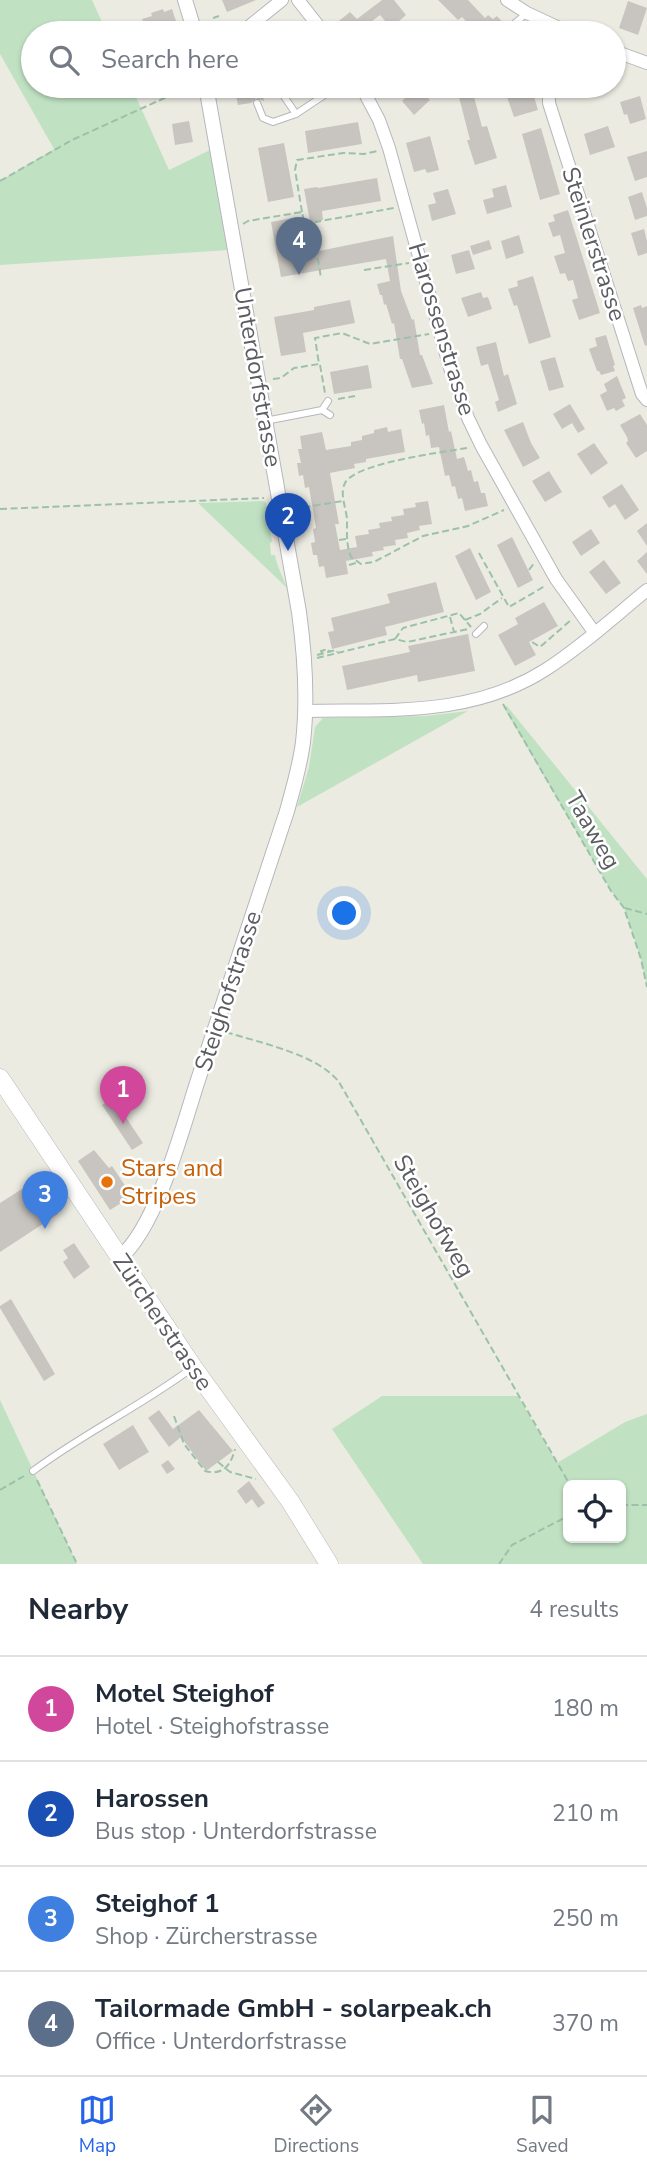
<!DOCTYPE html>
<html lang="en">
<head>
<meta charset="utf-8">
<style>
	body { margin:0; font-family:"Nunito Sans",sans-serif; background:#f6f6f7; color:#1f2937 }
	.controls { position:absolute; right:21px; bottom:21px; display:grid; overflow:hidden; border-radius:10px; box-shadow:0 2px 5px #0004 }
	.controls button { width:63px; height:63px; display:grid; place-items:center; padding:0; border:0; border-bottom:2px solid #e0e1e3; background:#fff; color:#1f2937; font:35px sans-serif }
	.you { position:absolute; left:345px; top:914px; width:24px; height:24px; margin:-18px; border:5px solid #fff; border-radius:50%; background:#1a73e8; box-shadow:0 0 0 10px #1a73e833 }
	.badge { display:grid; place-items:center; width:46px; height:46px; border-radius:50%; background:#2563eb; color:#fff; font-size:23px; font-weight:700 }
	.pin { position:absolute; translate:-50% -58px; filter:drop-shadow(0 2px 4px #0008) }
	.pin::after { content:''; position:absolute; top:37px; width:24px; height:21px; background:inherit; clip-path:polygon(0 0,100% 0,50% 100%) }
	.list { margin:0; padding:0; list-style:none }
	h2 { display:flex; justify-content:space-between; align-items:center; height:91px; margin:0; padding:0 28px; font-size:30px }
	h2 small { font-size:23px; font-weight:400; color:#747a83 }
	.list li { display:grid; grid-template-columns:46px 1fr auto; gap:21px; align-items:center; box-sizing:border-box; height:105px; padding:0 28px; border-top:2px solid #e0e1e3 }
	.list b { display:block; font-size:26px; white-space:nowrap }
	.list p { margin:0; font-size:23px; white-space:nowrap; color:#747a83 }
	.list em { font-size:23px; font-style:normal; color:#747a83 }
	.icon { flex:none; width:38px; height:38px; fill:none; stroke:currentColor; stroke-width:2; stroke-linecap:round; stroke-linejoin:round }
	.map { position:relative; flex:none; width:647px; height:1564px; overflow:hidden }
	.search { position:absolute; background:#fff; box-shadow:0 2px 5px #0004; left:21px; right:21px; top:21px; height:77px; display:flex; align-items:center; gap:18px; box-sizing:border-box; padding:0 24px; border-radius:38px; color:#747a83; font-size:26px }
	.sheet { height:511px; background:#fff }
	nav { display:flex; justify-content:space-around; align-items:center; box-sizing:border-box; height:98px; border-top:2px solid #e0e1e3; background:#fff; font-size:19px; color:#747a83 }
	nav a { display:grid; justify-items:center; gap:4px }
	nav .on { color:#2563eb }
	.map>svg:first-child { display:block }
	.green { fill:#c0e2c3; fill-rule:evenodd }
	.building { fill:#c8c5c0 }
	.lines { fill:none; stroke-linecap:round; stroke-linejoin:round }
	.service-casing { stroke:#b5b7bc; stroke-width:8 }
	.minor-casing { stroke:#b5b7bc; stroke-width:14 }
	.tertiary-casing { stroke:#b5b7bc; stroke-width:16 }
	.secondary-casing { stroke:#b6b8be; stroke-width:19 }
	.path { stroke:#9bc2a9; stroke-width:2; stroke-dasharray:7 3.5; stroke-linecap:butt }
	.service { stroke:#fff; stroke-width:6 }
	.minor { stroke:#fff; stroke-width:12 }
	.tertiary { stroke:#fff; stroke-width:14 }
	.secondary { stroke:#fff; stroke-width:18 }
	.food-dot { fill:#e8710a; stroke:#fff; stroke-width:2.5 }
	.labels { text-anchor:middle; stroke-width:5; stroke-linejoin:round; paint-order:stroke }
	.street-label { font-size:24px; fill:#5b5d62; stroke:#fff }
	.food-label { font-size:24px; fill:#c56008; stroke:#fff; text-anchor:start }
</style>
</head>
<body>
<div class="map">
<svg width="647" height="1564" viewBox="0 0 647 1564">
	<rect width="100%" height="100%" fill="#ecebe2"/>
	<path class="green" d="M 0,0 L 92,0 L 107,33 L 33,33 L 33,86 L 131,86 L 169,170 L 210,150 L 229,250 L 0,265 L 0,181 L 54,149 L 0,54 Z
		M 261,501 L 266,502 L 272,542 L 270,543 L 271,555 L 275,555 C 277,566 283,577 287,588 L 198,503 Z
		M 507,706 L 647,879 L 647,987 L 641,959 L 624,908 L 611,891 L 504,708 Z
		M 468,711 L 297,807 L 309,767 L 315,727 L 323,718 L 426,716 Z
		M 382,1396 L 518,1396 L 557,1463 L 625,1422 L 647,1414 L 647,1564 L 423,1564 L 332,1429 ZM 568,1485 L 621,1485 L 621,1538 L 568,1538 Z
		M 0,1400 L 77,1564 L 0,1564 Z"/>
	<path class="building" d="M 222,0 L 256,0 L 227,12 Z
		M 382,0 L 394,0 L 406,15 L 391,28 L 380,15 L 363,28 L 368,33 L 343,33 L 335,24 L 350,12 L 357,19 Z
		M 438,0 L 468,0 L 485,18 L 488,15 L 493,19 L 497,16 L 504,24 L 497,33 L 477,33 L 462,17 L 458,20 Z
		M 628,1 L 647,8 L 638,35 L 619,28 Z
		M 163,9 L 164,12 L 172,9 L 180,33 L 147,33 L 142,19 L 152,16 L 151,13 Z
		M 234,86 L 261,86 L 264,101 L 256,98 L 251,103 L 238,105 Z
		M 568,86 L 602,86 L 602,88 L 571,97 Z
		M 417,87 L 430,100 L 414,115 L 402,101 Z
		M 532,90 L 538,110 L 514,117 L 507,97 Z
		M 473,93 L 482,127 L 487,126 L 497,158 L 475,165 L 467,140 L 470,140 L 459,97 Z
		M 640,96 L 646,119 L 630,124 L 627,114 L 624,115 L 620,102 Z
		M 189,121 L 193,142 L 175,145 L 172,124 Z
		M 358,122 L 362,144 L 308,153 L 305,131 Z
		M 608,126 L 615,147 L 590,155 L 584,134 Z
		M 541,128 L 560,194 L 540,200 L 522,134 Z
		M 430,136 L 439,170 L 427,173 L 425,169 L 414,172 L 406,143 Z
		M 284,143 L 294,197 L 268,202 L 258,148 Z
		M 647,151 L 647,177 L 635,181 L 627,157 Z
		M 377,178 L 381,201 L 322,211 L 323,220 L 310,222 L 304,189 L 317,187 L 318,188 Z
		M 506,185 L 512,207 L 487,214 L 483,200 L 494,197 L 492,189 Z
		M 448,189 L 456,214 L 432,221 L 428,205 L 436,203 L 433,193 Z
		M 642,192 L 647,208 L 647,216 L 635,220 L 628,197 Z
		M 568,210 L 600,313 L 579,320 L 572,300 L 578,298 L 573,280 L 568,281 L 565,273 L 560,274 L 554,256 L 565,253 L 560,235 L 553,237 L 548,223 L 555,221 L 553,215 Z
		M 297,217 L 304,254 L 393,236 L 401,291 L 412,320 L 414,319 L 420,355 L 422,355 L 433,384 L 412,388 L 402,359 L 400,359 L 394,323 L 392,324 L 386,304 L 384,305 L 382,295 L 380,295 L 377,284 L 390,281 L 386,259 L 281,277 L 271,222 Z
		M 644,229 L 647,241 L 647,253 L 638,256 L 631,233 Z
		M 519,235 L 524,253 L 506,259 L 501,241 Z
		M 489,240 L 492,249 L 473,255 L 470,246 Z
		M 469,250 L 475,269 L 456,274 L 451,255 Z
		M 533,276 L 551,337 L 529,344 L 517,305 L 514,306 L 508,289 L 518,286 L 517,281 Z
		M 481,292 L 483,298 L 488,297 L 492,309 L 468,317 L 461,298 Z
		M 350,300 L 355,323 L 303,333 L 306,352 L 281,356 L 274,317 L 314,310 L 314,307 Z
		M 641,305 L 642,308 L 647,306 L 647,345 L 645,346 L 633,308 Z
		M 606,335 L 615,365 L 613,366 L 615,371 L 601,375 L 599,371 L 597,371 L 589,349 L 597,346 L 595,338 Z
		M 496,342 L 504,376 L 508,374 L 517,404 L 498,412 L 495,402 L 499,400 L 488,364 L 481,366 L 476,347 Z
		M 555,357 L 564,387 L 549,391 L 540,361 Z
		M 368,365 L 372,388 L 334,394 L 330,372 Z
		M 617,376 L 626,398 L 622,400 L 625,406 L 616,411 L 614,408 L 607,411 L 600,395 L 607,391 L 604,384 Z
		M 570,404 L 585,429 L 578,433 L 572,423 L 562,429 L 553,414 Z
		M 444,405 L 449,432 L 451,431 L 457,459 L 464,457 L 468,471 L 471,470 L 474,482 L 478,481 L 481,493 L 485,493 L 488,506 L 465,511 L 462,498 L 458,499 L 455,486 L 452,487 L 449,475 L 445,476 L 439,447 L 431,448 L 429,435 L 426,436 L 424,423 L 422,424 L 419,410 Z
		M 640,414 L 647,425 L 647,451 L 636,458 L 626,443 L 628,441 L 627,437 L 620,425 Z
		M 523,422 L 531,443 L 540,458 L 523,467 L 504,430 Z
		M 387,427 L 388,432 L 401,429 L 405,452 L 366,459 L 366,462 L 354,464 L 355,468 L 330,473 L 339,524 L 335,524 L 340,550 L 357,547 L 355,536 L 369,534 L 368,530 L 380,528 L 379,523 L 392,521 L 391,517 L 404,515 L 403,509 L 416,507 L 415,503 L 428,501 L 432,524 L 419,526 L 420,530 L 407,533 L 408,538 L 395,540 L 396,545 L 383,547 L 384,550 L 372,552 L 373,556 L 346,561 L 348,574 L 326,578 L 324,566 L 319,567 L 317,555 L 313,555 L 311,543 L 315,542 L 313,529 L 316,528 L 309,487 L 305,488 L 303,475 L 299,476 L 297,463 L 301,463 L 298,449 L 302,449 L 300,436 L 322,432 L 326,450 L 351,446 L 351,442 L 362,440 L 362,436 L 374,433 L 374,430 Z
		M 594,443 L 608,463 L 591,475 L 577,454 Z
		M 549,471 L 562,492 L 545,502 L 532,481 Z
		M 622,484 L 639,510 L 625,520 L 615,504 L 609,508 L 602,497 Z
		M 647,523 L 647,546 L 637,531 Z
		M 591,529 L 600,543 L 581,556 L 572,542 Z
		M 512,537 L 533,580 L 518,588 L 497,545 Z
		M 470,548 L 491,592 L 476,600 L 455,556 Z
		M 647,552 L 647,574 L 637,561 Z
		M 604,560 L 621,583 L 606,594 L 589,572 Z
		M 436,582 L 444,612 L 385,627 L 387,635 L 332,649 L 328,632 L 334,631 L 331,618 L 390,603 L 387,594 Z
		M 544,602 L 558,626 L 529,642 L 536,655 L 515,666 L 498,635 L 518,624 L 515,618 Z
		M 468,634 L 475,671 L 418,682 L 417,675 L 347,690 L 342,666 L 410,652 L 408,646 Z
		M 113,1098 L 143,1143 L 132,1150 L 102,1105 Z
		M 94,1150 L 109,1168 L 112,1166 L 126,1187 L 123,1189 L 129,1198 L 110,1210 L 78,1161 Z
		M 36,1180 L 58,1214 L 0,1252 L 0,1203 Z
		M 74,1243 L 90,1267 L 74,1279 L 63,1262 L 68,1258 L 63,1250 Z
		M 11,1299 L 55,1374 L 44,1381 L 0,1308 L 0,1306 Z
		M 159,1410 L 173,1429 L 199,1410 L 233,1451 L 206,1471 L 181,1437 L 169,1447 L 148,1418 Z
		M 133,1425 L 149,1452 L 119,1470 L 103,1444 Z
		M 168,1460 L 175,1469 L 167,1474 L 161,1465 Z
		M 249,1481 L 265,1503 L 258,1508 L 252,1499 L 246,1504 L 237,1491 Z"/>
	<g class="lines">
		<defs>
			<path id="service" d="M 503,33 L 527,13
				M 277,86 L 296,114 L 338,86
				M 257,103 L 263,118 L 273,122 L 296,114
				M 322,410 L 328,401
				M 265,421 L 322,410 L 330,415
				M 476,634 L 484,626
				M 33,1471 C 84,1433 141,1406 192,1368"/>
			<path id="minor" d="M 298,0 L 324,33
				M 507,0 L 527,13 L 570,33
				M 241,33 L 282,0
				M 614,51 L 647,63
				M 361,86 L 379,120 L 389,148 L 449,365 L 468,418 L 481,445 L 556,579 L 594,632
				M 549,86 L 549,103 L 642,394 L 647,400
				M 306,711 C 390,709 471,717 545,670 C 581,647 614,617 647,590"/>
			<path id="tertiary" d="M 185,0 L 195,33
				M 120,1258 C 158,1224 182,1129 198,1080 C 228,990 257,901 287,811 C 293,789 300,766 303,742 C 308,698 305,656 299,612 L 206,86"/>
			<path id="secondary" d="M 0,1078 L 193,1367 L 290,1501 L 329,1564"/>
		</defs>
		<use href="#service" class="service-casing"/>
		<use href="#minor" class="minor-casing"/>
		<use href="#tertiary" class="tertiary-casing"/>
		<use href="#secondary" class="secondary-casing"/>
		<path class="path" d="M 213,18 L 219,16
			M 0,181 L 72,140 L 191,86
			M 302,212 L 295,170 L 297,160 L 343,153 L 364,154 L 378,151
			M 243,224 L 248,221 L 302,212 L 308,242 L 315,241 L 321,278
			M 304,224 L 394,208
			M 364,270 L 409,263
			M 320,365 L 325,393
			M 273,379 L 281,378 L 294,368 L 319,364 L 315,338 L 342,333 L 370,344 L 429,334
			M 338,399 L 355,396
			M 467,448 C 444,452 355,463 345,483 C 339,495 347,509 347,521 C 347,533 346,545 351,557 L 361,564 L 374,562 L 423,536 L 468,526 L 504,510
			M 0,509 L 264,498
			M 293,509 L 343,501
			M 339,540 L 346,539
			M 479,553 L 509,607 L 545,586
			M 349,565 L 356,563
			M 529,570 L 534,563
			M 450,617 L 454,632
			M 465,620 L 480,614 L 502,598
			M 395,639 L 403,628 L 459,613 L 471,627
			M 532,642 L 540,647 L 571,620
			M 322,653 L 321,651 L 328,649 L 329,651
			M 317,655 L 336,650 L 337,652
			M 317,658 L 395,639 L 407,642 L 468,629
			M 503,704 L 611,891 L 624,908 L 641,959 L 647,987
			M 625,908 L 647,914
			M 226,1032 C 260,1043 317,1054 339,1082 L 570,1485
			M 174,1416 L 184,1444 L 205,1471 C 223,1476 231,1465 235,1449
			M 218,1462 L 230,1472 L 256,1479
			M 37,1480 L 77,1564
			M 0,1490 L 24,1476
			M 621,1505 L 647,1505
			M 499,1564 L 512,1545 L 568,1516"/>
		<use href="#service" class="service"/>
		<use href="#minor" class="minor"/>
		<use href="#tertiary" class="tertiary"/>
		<use href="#secondary" class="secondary"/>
	</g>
	<circle class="food-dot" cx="107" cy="1182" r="7"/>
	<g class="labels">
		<g class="street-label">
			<text transform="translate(594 244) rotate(72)" y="8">Steinlerstrasse</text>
			<text transform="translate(442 329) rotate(73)" y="8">Harossenstrasse</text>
			<text transform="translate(258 377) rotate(80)" y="8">Unterdorfstrasse</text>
			<text transform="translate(593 830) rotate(60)" y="8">Taaweg</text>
			<text transform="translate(228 991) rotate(-72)" y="8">Steighofstrasse</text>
			<text transform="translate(434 1216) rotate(60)" y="8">Steighofweg</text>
			<text transform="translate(163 1322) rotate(56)" y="8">Zürcherstrasse</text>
		</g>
		<g class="food-label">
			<text x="121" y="1176">Stars and<tspan x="121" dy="28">Stripes</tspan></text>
		</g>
	</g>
</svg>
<div class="controls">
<button><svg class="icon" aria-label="locate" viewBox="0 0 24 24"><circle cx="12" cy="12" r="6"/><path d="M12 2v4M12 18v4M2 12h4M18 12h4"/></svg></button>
</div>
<div class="you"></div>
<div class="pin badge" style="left:123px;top:1124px;background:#d1479c">1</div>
<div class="pin badge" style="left:288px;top:551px;background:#1a4fb4">2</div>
<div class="pin badge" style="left:45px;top:1229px;background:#3f7fe0">3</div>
<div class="pin badge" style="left:299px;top:275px;background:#5c6f8a">4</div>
<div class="search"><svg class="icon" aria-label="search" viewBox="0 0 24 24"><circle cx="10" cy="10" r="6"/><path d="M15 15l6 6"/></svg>Search here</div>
</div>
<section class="sheet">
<h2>Nearby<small>4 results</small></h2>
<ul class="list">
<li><span class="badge" style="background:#d1479c">1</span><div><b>Motel Steighof</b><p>Hotel · Steighofstrasse</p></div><em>180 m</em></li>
<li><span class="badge" style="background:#1a4fb4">2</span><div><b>Harossen</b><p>Bus stop · Unterdorfstrasse</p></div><em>210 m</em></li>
<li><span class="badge" style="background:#3f7fe0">3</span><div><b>Steighof 1</b><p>Shop · Zürcherstrasse</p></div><em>250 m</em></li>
<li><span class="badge" style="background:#5c6f8a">4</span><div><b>Tailormade GmbH - solarpeak.ch</b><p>Office · Unterdorfstrasse</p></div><em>370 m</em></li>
</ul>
</section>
<nav>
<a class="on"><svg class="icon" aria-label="map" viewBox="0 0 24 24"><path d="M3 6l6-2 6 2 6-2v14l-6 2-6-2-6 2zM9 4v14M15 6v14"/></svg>Map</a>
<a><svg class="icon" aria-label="directions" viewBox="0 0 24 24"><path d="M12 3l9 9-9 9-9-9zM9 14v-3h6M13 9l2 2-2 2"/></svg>Directions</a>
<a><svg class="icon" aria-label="saved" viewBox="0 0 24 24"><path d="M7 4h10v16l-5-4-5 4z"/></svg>Saved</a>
</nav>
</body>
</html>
